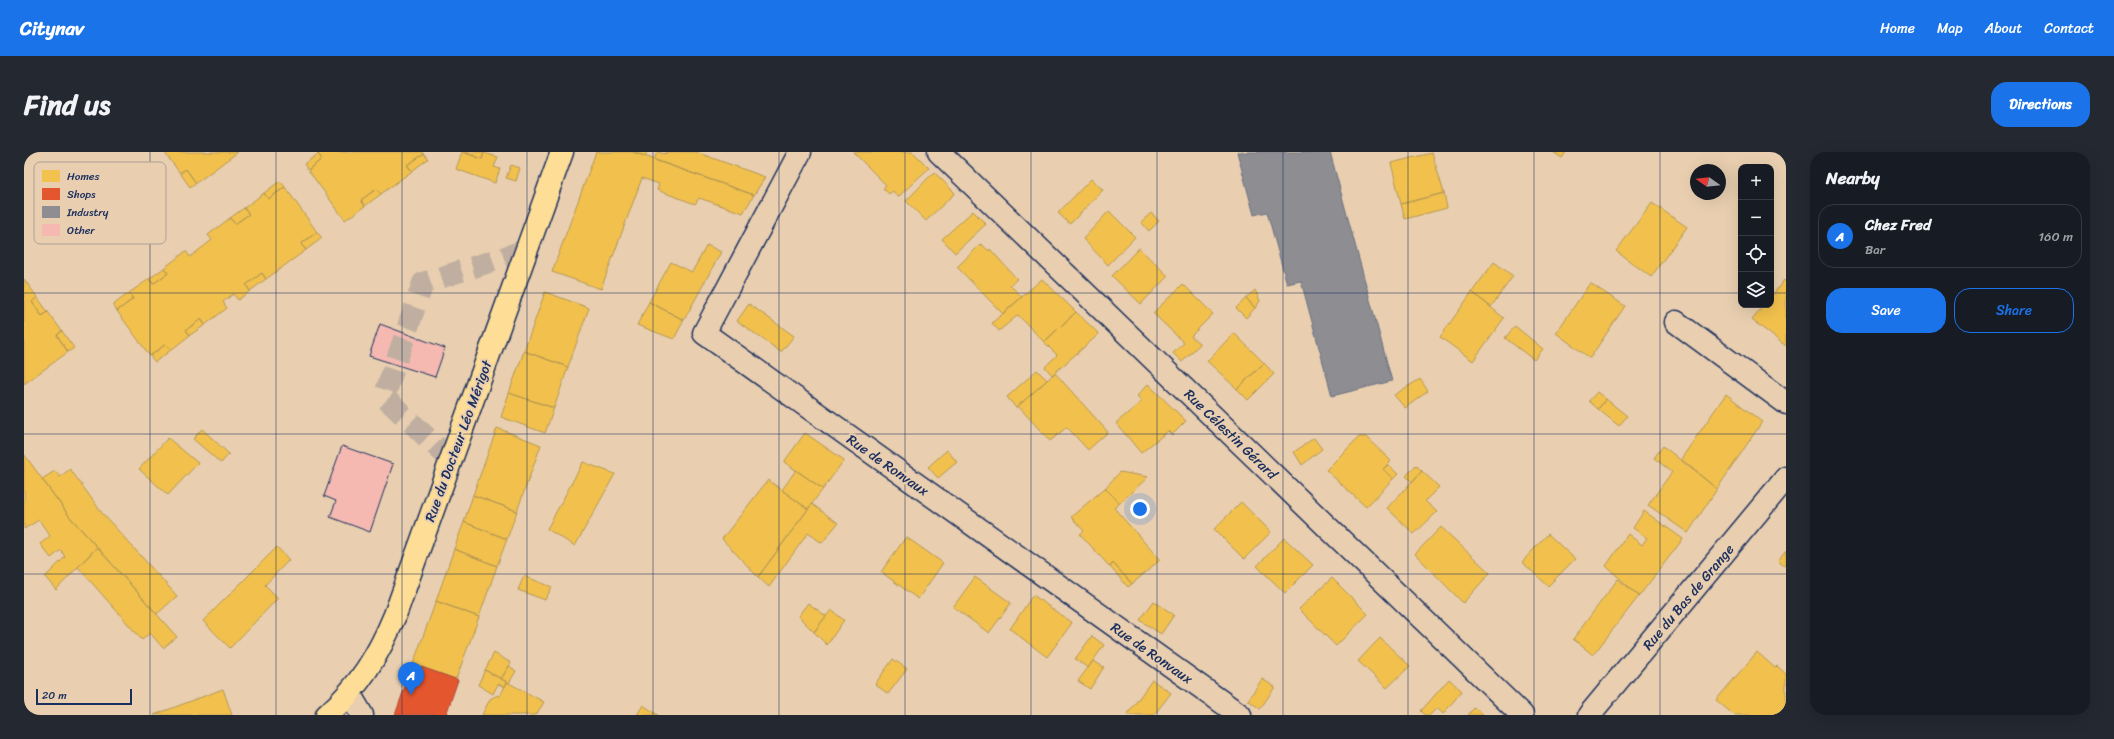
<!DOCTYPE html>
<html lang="en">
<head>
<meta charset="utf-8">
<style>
	body { margin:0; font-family:Sriracha,sans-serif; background:#242831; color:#f1f3f6 }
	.controls { position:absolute; right:12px; top:12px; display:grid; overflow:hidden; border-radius:8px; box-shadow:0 4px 16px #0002 }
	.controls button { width:36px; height:36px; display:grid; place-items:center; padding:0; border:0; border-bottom:1px solid #363941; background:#171b24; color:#f1f3f6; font:20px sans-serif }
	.compass { position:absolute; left:1666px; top:12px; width:36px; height:36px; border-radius:50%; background:#171b24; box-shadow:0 4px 16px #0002; rotate:285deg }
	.scale { position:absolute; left:12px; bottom:10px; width:96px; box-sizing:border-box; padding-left:4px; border:2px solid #1b2f5e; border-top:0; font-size:11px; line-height:14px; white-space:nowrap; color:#1b2f5e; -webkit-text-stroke:3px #e9cfb0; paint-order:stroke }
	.you { position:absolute; left:1116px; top:357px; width:14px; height:14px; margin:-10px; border:3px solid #fff; border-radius:50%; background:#1a73e8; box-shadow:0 0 0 6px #1a73e833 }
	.badge { display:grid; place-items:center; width:26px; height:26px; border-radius:50%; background:#1a73e8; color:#fff; font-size:13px; font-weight:700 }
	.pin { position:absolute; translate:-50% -33px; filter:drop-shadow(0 1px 2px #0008) }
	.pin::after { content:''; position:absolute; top:21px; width:14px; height:12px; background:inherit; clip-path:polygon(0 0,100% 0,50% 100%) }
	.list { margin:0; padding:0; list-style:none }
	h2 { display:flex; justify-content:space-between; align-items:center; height:52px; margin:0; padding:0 16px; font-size:17px }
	h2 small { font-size:13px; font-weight:400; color:#9ea1a6 }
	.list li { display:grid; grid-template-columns:26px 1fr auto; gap:12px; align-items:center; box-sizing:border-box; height:64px; margin:0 8px 8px; padding:0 8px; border:1px solid #363941; border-radius:16px }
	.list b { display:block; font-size:15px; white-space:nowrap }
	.list p { margin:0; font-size:13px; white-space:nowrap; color:#9ea1a6 }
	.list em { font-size:13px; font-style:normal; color:#9ea1a6 }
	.actions { display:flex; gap:8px; padding:12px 16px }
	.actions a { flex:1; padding:9px 0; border:1px solid #1a73e8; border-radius:16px; text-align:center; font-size:14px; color:#1a73e8 }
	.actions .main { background:#1a73e8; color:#fff }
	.icon { flex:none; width:22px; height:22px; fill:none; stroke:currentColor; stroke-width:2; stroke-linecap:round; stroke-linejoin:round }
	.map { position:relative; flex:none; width:1762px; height:563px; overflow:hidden; border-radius:16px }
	header { display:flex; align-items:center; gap:24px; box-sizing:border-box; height:56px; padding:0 20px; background:#1a73e8; color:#fff }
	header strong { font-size:19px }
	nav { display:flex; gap:22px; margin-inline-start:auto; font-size:14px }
	.intro { display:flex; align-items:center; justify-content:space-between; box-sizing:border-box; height:96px; padding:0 24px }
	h1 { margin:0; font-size:28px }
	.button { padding:10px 18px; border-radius:16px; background:#1a73e8; color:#fff; font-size:14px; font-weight:700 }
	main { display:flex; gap:24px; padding:0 24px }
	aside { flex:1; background:#171b24; border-radius:16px; box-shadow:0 4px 16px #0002 }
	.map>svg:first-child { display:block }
	.homes { fill:#f2c14e; stroke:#b29553 }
	.shops { fill:#e4572e; stroke:#a84b3c }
	.industry { fill:#8d8d92; stroke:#6b7182 }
	.building { fill:#f5b9b2; stroke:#1b2f5e }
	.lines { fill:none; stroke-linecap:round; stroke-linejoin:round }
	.minor-tunnel { stroke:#c0afa0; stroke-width:22; stroke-dasharray:22 11; stroke-linecap:butt }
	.minor-casing { stroke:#1b2f5e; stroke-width:25 }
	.major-casing { stroke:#1b2f5e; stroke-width:25 }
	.minor { stroke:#e9cfb0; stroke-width:22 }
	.major { stroke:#fedd96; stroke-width:22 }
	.grid { fill:none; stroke:#1b2f5e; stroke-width:1; stroke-opacity:0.55 }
	.labels { text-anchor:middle; stroke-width:4; stroke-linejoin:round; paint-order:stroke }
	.street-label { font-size:14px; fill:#1b2f5e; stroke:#e9cfb0 }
	.key { fill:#e9cfb0; stroke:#ab9f97; stroke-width:1 }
	.key-label { font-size:11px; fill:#1b2f5e }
</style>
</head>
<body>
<header>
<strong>Citynav</strong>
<nav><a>Home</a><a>Map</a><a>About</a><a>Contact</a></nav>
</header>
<div class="intro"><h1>Find us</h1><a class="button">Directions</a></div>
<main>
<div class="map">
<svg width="1762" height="563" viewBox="0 0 1762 563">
	<rect width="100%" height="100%" fill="#e9cfb0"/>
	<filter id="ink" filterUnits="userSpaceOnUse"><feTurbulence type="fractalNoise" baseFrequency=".025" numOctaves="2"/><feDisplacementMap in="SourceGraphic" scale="8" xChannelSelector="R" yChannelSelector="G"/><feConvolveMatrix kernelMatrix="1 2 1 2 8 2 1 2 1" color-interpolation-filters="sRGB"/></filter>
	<g filter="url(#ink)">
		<path class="homes" d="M 140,0 L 214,0 L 172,31 L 162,17 L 156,21 Z
			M 296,0 L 398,0 L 400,2 L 383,13 L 388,19 L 357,42 L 352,37 L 337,48 L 341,54 L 321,68 L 284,18 L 298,7 L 294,2 Z
			M 438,0 L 458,7 L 460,1 L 474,5 L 470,15 L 476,17 L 471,31 L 432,17 Z
			M 440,0 L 458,0 L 460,1 L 458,7 Z
			M 572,0 L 609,0 L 730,43 L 719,61 L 675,46 L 671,52 L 633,38 L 635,32 L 618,26 L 577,137 L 528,120 Z
			M 609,0 L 623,0 L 621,4 Z
			M 633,0 L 642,2 L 642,0 L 672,0 L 741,25 L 730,43 L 630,8 Z
			M 829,0 L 889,0 L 905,16 L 874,45 L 869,39 L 865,42 L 859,36 L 862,33 Z
			M 1529,0 L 1542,0 L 1538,6 Z
			M 1408,1 L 1420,41 L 1377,52 L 1367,11 Z
			M 294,2 L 298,7 L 284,18 L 280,12 Z
			M 400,2 L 404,7 L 388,19 L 383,13 Z
			M 487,13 L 496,16 L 492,29 L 482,26 Z
			M 162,17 L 172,31 L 166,35 L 156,21 Z
			M 910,20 L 931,41 L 902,69 L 882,49 Z
			M 1067,27 L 1079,38 L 1046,72 L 1034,61 Z
			M 256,29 L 261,35 L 244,47 L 240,41 Z
			M 261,35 L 293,80 L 277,92 L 282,98 L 242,127 L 238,121 L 222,133 L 226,139 L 214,148 L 209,142 L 199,150 L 203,156 L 181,173 L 177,167 L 162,178 L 166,183 L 147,198 L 142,192 L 126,204 L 93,159 L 109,147 L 105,141 L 125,127 L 129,132 L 144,121 L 140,116 L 162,99 L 166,105 L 188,88 L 184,83 L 206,66 L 211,72 L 225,62 L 220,56 L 240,41 L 244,47 Z
			M 352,37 L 357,42 L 341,54 L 337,48 Z
			M 1420,41 L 1423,56 L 1381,67 L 1377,52 Z
			M 1628,51 L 1663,75 L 1627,125 L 1592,99 Z
			M 220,56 L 225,62 L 211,72 L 206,66 Z
			M 949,59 L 962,72 L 931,101 L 918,87 Z
			M 1085,59 L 1111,85 L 1084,113 L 1059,87 Z
			M 1127,61 L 1135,69 L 1125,79 L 1117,70 Z
			M 293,80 L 298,86 L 282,98 L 277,92 Z
			M 957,92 L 965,99 L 966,97 L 993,127 L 986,133 L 998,145 L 979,162 L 933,115 Z
			M 683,93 L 697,100 L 660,168 L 625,150 L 647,110 L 668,120 Z
			M 1115,96 L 1144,124 L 1117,152 L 1088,124 Z
			M 1470,110 L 1489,124 L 1467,155 L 1448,140 Z
			M 140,116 L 144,121 L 129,132 L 125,127 Z
			M 238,121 L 242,127 L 226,139 L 222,133 Z
			M 0,127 L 13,145 L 8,150 L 18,164 L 24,160 L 38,179 L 33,183 L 44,200 L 0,232 Z
			M 1018,127 L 1052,160 L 1020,190 L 994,163 L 975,179 L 968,171 Z
			M 1760,128 L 1762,130 L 1762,194 L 1728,168 L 1740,153 L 1747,153 L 1747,145 Z
			M 1566,131 L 1601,154 L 1566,206 L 1532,181 Z
			M 1159,132 L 1189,162 L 1167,184 L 1176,192 L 1158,210 L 1149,201 L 1160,191 L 1129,161 Z
			M 1231,138 L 1236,149 L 1231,156 L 1222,146 Z
			M 521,140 L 565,156 L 544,215 L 500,199 Z
			M 1448,140 L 1480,166 L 1449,209 L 1416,185 Z
			M 105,141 L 109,147 L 93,159 L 89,153 Z
			M 13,145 L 24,160 L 18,164 L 8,150 Z
			M 1222,146 L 1231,156 L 1222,166 L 1212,156 Z
			M 625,150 L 660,168 L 650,187 L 613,173 Z
			M 725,152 L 770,184 L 757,200 L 713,169 Z
			M 1052,160 L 1075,182 L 1028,223 L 1021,215 L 1033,203 L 1020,190 Z
			M 177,167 L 181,173 L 166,183 L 162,178 Z
			M 1491,174 L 1519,197 L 1510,208 L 1481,186 Z
			M 38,179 L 50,196 L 44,200 L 33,183 Z
			M 1210,181 L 1240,211 L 1213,237 L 1183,209 Z
			M 142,192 L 147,198 L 131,210 L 126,204 Z
			M 500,199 L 544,215 L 530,256 L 485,241 Z
			M 1240,211 L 1250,222 L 1224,248 L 1213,237 Z
			M 1013,218 L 1023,228 L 992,256 L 983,245 Z
			M 1031,221 L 1084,280 L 1064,298 L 1043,275 L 1026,289 L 994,254 Z
			M 1396,227 L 1404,239 L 1381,256 L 1370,243 Z
			M 1124,232 L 1162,269 L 1148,283 L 1144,279 L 1117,301 L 1092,271 L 1118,249 L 1113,244 Z
			M 1573,240 L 1582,247 L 1574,257 L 1565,249 Z
			M 485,241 L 530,256 L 521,281 L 477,265 Z
			M 1702,242 L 1738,270 L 1693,337 L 1657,307 Z
			M 1582,247 L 1603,264 L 1595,274 L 1574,257 Z
			M 473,276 L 517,293 L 493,359 L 449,343 Z
			M 178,277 L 205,302 L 197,311 L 169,287 Z
			M 781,281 L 820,308 L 799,337 L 760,310 Z
			M 1335,285 L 1342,285 L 1367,309 L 1359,317 L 1369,327 L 1342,355 L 1302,318 Z
			M 144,286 L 174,311 L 144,343 L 115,317 Z
			M 1290,286 L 1298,297 L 1278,313 L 1270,300 Z
			M 1639,294 L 1693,337 L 1664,381 L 1624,353 L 1648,320 L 1630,306 Z
			M 923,298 L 933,310 L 914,326 L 904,315 Z
			M 0,302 L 45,364 L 73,395 L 32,438 L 21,425 L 41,405 L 37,398 L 27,406 L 16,392 L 26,384 L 15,368 L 0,377 Z
			M 559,310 L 591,322 L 551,394 L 523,377 Z
			M 1364,313 L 1374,322 L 1369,327 L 1359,317 Z
			M 1392,313 L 1398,319 L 1388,330 L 1382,324 Z
			M 46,317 L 78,361 L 153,444 L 133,462 L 45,364 L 18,327 L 31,319 L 36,325 Z
			M 772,318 L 799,337 L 784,357 L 758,338 Z
			M 1398,319 L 1415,335 L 1401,349 L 1413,360 L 1390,382 L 1363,356 Z
			M 1096,320 L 1124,325 L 1096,351 L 1081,336 Z
			M 744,328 L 784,357 L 734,425 L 698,387 Z
			M 1081,336 L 1096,351 L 1090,356 L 1136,408 L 1108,432 L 1089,411 L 1086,415 L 1056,382 L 1060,379 L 1047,365 Z
			M 449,343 L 493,359 L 483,387 L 440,370 Z
			M 1217,350 L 1247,380 L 1220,407 L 1190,377 Z
			M 788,352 L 814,371 L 798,391 L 784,381 L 745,435 L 734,425 Z
			M 1620,359 L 1659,387 L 1615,444 L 1582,414 L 1604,382 L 1618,393 L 1623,386 L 1609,376 Z
			M 440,370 L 483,387 L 473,414 L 430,397 Z
			M 1417,375 L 1466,421 L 1439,451 L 1391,402 Z
			M 1524,382 L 1551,407 L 1524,434 L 1498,410 Z
			M 882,385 L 919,411 L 894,447 L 857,420 Z
			M 1260,386 L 1289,413 L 1261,441 L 1233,414 Z
			M 73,395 L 153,485 L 139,496 L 126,481 L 118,488 L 54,415 Z
			M 253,395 L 265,408 L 241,433 L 254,446 L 206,496 L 179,469 Z
			M 430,397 L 473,414 L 455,465 L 412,449 Z
			M 1762,399 L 1762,415 L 1754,409 Z
			M 1089,411 L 1108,432 L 1104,435 L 1086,415 Z
			M 500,424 L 528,435 L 521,448 L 494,438 Z
			M 951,425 L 987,451 L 965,481 L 929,455 Z
			M 1308,426 L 1344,462 L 1312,494 L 1275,457 Z
			M 1594,427 L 1615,444 L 1569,503 L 1549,487 Z
			M 1009,443 L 1048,471 L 1023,505 L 986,477 Z
			M 412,449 L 455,465 L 432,527 L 389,512 Z
			M 1130,449 L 1150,463 L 1137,482 L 1116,468 Z
			M 784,451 L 802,464 L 790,480 L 774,464 Z
			M 807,458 L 820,468 L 803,493 L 790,480 Z
			M 1068,484 L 1080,493 L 1064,516 L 1051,507 Z
			M 1356,486 L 1386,514 L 1363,536 L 1334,509 Z
			M 1733,500 L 1751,516 L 1753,514 L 1762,522 L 1762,558 L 1758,563 L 1710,563 L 1692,548 Z
			M 470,501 L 487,511 L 477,527 L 461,518 Z
			M 869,507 L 883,517 L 864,542 L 851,532 Z
			M 1069,509 L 1080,515 L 1066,537 L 1054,529 Z
			M 485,514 L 492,519 L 485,531 L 477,527 Z
			M 461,518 L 483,530 L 481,535 L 474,532 L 469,542 L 454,533 Z
			M 1238,527 L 1251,535 L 1236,557 L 1224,548 Z
			M 1425,527 L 1438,539 L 1419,562 L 1413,556 L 1406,563 L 1401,563 L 1397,559 Z
			M 1128,528 L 1147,541 L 1130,563 L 1103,563 Z
			M 483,530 L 520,550 L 512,563 L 458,563 L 466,547 L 474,543 L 476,544 Z
			M 199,537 L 208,563 L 130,563 Z
			M 619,553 L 634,563 L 613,563 Z
			M 1450,556 L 1452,557 L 1459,563 L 1444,563 Z"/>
		<path class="shops" d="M 389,512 L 434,528 L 422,563 L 371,563 Z"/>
		<path class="industry" d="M 1213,0 L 1306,0 L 1368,229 L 1308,244 L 1277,129 L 1263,132 L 1243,60 L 1230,63 Z"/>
		<path class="building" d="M 356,172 L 421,196 L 411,225 L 345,204 Z
			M 318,294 L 369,312 L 346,380 L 306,365 L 312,349 L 300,344 Z"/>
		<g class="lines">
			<path class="minor-tunnel" d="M 427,308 L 360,245 L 399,131 L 503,98"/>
			<defs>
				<path id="minor" d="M 776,0 L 680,181 L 1216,563
					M 915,0 L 1498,563
					M 1652,170 L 1762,251
					M 325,541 L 338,563
					M 1565,563 L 1762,326"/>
				<path id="major" d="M 303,563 C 335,535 355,502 371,463 L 538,0"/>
			</defs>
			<use href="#minor" class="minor-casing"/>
			<use href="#major" class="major-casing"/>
			<use href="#minor" class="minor"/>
			<use href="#major" class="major"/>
		</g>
	</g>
	<path class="grid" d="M 126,0 L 126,563M 252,0 L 252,563M 378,0 L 378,563M 503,0 L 503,563M 629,0 L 629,563M 755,0 L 755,563M 881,0 L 881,563M 1007,0 L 1007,563M 1133,0 L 1133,563M 1259,0 L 1259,563M 1384,0 L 1384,563M 1510,0 L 1510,563M 1636,0 L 1636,563M 0,141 L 1717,141M 1747,141 L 1762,141M 0,282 L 1762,282M 0,422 L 1762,422"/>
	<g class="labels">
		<g class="street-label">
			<text transform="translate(1207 282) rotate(44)" y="5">Rue Célestin Gérard</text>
			<text transform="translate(434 289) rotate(-70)" y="5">Rue du Docteur Léo Mérigot</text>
			<text transform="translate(864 313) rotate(35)" y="5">Rue de Ronvaux</text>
			<text transform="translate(1664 445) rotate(-50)" y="5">Rue du Bas de Grange</text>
			<text transform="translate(1128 501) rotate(35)" y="5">Rue de Ronvaux</text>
		</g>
	</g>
	<rect x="10" y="10" width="132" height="82" rx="6" class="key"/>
	<rect x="18" y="18" width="18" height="12" fill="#f2c14e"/>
	<rect x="18" y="36" width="18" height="12" fill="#e4572e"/>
	<rect x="18" y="54" width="18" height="12" fill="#8d8d92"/>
	<rect x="18" y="72" width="18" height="12" fill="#f5b9b2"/>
	<g class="key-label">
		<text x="43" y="28">Homes</text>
		<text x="43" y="46">Shops</text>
		<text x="43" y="64">Industry</text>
		<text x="43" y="82">Other</text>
	</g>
</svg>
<div class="controls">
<button>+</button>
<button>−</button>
<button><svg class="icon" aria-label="locate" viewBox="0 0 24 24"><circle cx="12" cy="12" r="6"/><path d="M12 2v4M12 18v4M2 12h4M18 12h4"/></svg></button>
<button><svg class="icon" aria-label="layers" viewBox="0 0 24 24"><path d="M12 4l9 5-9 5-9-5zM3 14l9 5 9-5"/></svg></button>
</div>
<svg class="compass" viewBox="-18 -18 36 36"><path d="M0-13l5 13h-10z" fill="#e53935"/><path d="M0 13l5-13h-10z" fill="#9ea1a6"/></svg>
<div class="scale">20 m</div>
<div class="you"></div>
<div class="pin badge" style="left:387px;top:543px">A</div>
</div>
<aside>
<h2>Nearby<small></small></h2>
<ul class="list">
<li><span class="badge">A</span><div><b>Chez Fred</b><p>Bar</p></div><em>160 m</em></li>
</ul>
<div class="actions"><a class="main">Save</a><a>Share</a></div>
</aside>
</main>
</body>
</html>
